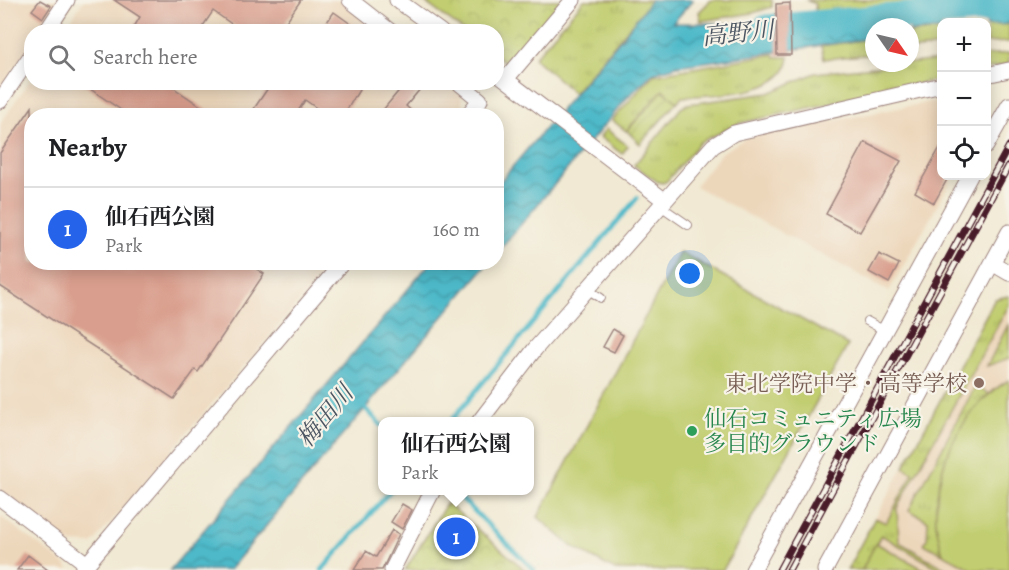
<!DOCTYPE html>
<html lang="en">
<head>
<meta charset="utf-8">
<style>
	body { margin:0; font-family:Alegreya,"Noto Serif JP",serif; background:#f2f2f2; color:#202124 }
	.controls { position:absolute; right:18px; top:18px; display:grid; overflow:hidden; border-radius:12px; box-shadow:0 3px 15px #0003 }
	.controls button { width:54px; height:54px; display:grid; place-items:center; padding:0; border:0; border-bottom:2px solid #e0e0e0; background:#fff; color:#202124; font:30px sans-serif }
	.compass { position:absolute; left:865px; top:18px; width:54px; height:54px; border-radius:50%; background:#fff; box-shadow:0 3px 15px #0003; rotate:124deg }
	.you { position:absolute; left:690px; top:274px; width:21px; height:21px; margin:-15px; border:4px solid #fff; border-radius:50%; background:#1a73e8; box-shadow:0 0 0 9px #1a73e833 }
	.badge { display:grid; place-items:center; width:39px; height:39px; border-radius:50%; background:#2563eb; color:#fff; font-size:20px; font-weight:700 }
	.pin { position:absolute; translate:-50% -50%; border:3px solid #fff; box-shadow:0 2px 6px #0006 }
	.popup { position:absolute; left:378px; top:417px; width:156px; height:78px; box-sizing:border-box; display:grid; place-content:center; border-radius:12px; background:#fff; filter:drop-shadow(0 2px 4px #0005); font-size:20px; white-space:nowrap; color:#757577 }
	.popup b { font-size:22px; color:#202124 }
	.popup::after { content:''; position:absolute; left:50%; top:100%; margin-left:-12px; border:12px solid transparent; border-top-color:#fff }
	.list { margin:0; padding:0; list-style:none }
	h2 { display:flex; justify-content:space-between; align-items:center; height:78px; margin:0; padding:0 24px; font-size:26px }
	h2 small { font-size:20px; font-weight:400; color:#757577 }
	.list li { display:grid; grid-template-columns:39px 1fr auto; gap:18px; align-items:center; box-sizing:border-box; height:84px; padding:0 24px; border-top:2px solid #e0e0e0 }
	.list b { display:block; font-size:22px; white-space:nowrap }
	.list p { margin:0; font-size:20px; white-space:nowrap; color:#757577 }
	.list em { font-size:20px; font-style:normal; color:#757577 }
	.icon { flex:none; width:33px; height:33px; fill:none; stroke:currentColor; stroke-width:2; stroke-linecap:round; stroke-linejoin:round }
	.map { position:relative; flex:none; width:1009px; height:570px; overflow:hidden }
	.search { position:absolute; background:#fff; box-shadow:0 3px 15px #0003; left:24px; top:24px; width:480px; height:66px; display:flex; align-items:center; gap:15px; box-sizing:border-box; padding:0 21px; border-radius:24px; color:#757577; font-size:22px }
	.panel { position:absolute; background:#fff; box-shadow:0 3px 15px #0003; left:24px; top:108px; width:480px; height:162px; border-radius:24px }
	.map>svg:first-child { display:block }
	.built { fill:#edd7bb }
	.grass { fill:url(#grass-tufts); stroke:#86764d; stroke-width:1.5 }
	.park { fill:url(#park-crowns); stroke:#86764d; stroke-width:1.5 }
	.garden { fill:url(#garden-furrows); stroke:#86764d; stroke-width:1.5 }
	.pitch { fill:#c1cd6f; stroke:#86764d; stroke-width:1.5 }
	.water { fill:url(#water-waves); stroke:#4c6c7a; stroke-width:1.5 }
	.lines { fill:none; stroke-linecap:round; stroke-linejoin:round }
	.stream { stroke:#4db9c9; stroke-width:4.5 }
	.river { stroke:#4db9c9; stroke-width:27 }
	.building { fill:#d99e8d }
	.lane-casing { stroke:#9e847f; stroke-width:10 }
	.street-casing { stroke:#9e847f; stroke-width:17 }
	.lane { stroke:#fff; stroke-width:8 }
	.street { stroke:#fff; stroke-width:15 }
	.rail-casing { stroke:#4a1f2b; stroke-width:7 }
	.rail { stroke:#f7f3e8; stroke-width:4.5; stroke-dasharray:14; stroke-linecap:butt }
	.education-dot { fill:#8d6e63; stroke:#f7f3e8; stroke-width:2 }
	.leisure-dot { fill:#2e9e5b; stroke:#f7f3e8; stroke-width:2 }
	.labels { text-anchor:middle; stroke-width:4.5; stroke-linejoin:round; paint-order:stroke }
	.education-label { font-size:22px; fill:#785e54; stroke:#f7f3e8; text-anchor:end }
	.leisure-label { font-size:22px; fill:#27864d; stroke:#f7f3e8; text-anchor:start }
	.water-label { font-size:24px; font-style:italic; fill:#4b5562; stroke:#f7f3e8 }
</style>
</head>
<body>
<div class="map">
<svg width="1009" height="570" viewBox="0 0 1009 570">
	<defs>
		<pattern id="grass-tufts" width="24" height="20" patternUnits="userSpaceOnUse" patternTransform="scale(1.5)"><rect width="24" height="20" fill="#c1cd6f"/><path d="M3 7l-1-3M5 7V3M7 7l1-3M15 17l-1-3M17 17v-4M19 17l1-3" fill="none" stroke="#a7b060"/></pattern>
		<pattern id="park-crowns" width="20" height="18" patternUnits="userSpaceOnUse" patternTransform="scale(1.5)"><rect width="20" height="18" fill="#c1cd6f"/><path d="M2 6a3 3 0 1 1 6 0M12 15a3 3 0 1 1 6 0" fill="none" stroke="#a7b060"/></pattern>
		<pattern id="garden-furrows" width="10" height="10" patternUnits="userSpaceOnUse" patternTransform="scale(1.5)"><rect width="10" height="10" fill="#c1cd6f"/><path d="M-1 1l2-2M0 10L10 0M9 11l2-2" fill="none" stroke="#a7b060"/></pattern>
		<pattern id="water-waves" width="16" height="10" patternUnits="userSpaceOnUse" patternTransform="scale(1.5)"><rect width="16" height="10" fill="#4db9c9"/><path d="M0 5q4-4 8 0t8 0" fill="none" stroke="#4296a3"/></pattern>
	</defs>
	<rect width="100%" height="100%" fill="#f7f3e8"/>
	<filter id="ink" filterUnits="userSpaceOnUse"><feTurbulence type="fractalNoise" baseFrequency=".0167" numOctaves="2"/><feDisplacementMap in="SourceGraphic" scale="12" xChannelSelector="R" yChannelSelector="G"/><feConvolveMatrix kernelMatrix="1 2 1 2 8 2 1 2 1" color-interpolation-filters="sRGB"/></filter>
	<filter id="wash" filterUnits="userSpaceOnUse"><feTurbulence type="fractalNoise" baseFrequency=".008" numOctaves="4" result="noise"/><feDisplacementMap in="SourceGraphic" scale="24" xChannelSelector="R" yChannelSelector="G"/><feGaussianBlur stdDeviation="1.35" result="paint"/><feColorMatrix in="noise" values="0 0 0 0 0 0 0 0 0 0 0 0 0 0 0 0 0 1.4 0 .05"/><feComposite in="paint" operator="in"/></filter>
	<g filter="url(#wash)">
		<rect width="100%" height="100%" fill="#f1e9d3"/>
		<path class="built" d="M 0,0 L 60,0 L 39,31 L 32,32 L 31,42 L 0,89 Z
			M 84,0 L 342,0 L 383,31 L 63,32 Z
			M 31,78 L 32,82 L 447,83 L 461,93 L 463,110 L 458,116 L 32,116 L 32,262 L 332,263 L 92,544 L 70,543 L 0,490 L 0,125 Z
			M 941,100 L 942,176 L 954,176 L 889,291 L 695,186 L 721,153 L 746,138 Z
			M 1009,296 L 1009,570 L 847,570 L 995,299 Z
			M 0,516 L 66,565 L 69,570 L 0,570 Z"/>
		<path class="grass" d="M 584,0 L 652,0 L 574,93 L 534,58 Z
			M 711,0 L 772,0 L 772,7 L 753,13 L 701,21 L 699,12 Z
			M 806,0 L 1009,0 L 1009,4 L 816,19 L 815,4 Z
			M 1009,24 L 1009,42 L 987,43 L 987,26 Z
			M 941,30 L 941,46 L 910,50 L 910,33 Z
			M 874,38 L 874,54 L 824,59 L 821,46 Z
			M 1009,53 L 1009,64 L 987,69 L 986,55 Z
			M 774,54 L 775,57 L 789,57 C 787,97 711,94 682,97 L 677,102 L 663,90 L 626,131 L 612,120 L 653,75 Z
			M 941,60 L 941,79 L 740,123 L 700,142 L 667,181 L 663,183 L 658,182 L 634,165 L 681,108 L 688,104 L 769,93 L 815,73 Z
			M 606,129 L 628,146 L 622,154 L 600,137 Z
			M 1009,296 L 1009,305 L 897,508 L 899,542 L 948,570 L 941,570 L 881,535 L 862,570 L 847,570 L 875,518 L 886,523 L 913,473 L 904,467 L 995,299 Z
			M 1009,323 L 1009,358 L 987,366 Z
			M 976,385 L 989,394 C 956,425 936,471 936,517 C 936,529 940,542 943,554 L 924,544 L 927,539 L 928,521 L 909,510 Z"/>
		<path class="park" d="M 422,0 L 564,0 L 509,66 L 497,56 L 496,32 L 464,31 Z
			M 447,503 L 525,570 L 405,570 Z"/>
		<path class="garden" d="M 663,90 L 677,102 L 640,144 L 627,131 Z"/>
		<path class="pitch" d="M 680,252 L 848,345 L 723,570 L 615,570 L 571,546 L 538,517 Z
			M 1009,380 L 1009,570 L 973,570 L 943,554 C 940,543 937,532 936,522 C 935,511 937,499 938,489 C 946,444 969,404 1009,380 Z
			M 876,543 L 925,570 L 862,570 Z"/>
		<path class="water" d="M 651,0 L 693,0 L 673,23 L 846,25 L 997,10 L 1009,11 L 1009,24 L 987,26 L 986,22 L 942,22 L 941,30 L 910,32 L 910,27 L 874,27 L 874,38 L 677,66 L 653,73 L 627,98 L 497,253 L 497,185 L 619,41 Z
			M 430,263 L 488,263 L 229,570 L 170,570 Z"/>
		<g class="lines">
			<path class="stream" d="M 361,404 L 382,426
				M 450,422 L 637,198
				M 453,490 L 534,570
				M 322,570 L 391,490"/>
			<path class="river" d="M 766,28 L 1009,7"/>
		</g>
		<g id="blocks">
			<path class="building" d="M 40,0 L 51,6 L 43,18 L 32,10 Z
				M 114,0 L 301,0 L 285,23 L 297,32 L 243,32 L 213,11 L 199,32 L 131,32 L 140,17 Z
				M 790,3 L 791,55 L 777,55 L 776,4 Z
				M 334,12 L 362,32 L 320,32 Z
				M 80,82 L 165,82 L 215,116 L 130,116 Z
				M 272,82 L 364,82 L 343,116 L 328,116 L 305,100 L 295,116 L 249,116 Z
				M 406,82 L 426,82 L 406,106 L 417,116 L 378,116 Z
				M 32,107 L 32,262 L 246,262 L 264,274 L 198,372 L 195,370 L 174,399 L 0,286 L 0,153 Z
				M 865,142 L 901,161 L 860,232 L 826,214 Z
				M 942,144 L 942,176 L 949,176 L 934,203 L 915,192 Z
				M 879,254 L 899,264 L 889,283 L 869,272 Z
				M 613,329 L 623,335 L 614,352 L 603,347 Z
				M 402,504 L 412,510 L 402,529 L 391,522 Z
				M 392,530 L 399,534 L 382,570 L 354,570 L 366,551 L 376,557 Z
				M 28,555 L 48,570 L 17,570 Z"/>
		</g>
	</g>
	<g filter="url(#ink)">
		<use href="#blocks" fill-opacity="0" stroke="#9e847f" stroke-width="1.5"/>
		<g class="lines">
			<defs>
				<path id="lane" d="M 659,205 L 688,225
					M 587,289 L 601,298
					M 867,321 L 885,331"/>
				<path id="street" d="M 350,0 L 391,32
					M 397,0 L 441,32
					M 46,32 L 67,0
					M 496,72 L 664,200
					M 986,75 L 1009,70
					M 506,79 L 573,0
					M 458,82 L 480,100 L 467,116
					M 0,101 L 32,54
					M 986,146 L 1009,105
					M 992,263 L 1009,273
					M 479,422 L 535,349 L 713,146 L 734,133 L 942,85
					M 0,498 L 87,564
					M 82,570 L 343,262
					M 392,570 L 433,490
					M 753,570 L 970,176
					M 825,570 L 1009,232"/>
			</defs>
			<use href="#lane" class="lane-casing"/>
			<use href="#street" class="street-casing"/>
			<use href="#lane" class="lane"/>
			<use href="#street" class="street"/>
			<defs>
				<path id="rail" d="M 779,570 L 1009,146
					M 789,570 L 1009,165"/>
			</defs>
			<use href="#rail" class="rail-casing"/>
			<use href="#rail" class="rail"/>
		</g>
	</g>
	<circle class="education-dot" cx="979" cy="383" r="6"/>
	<circle class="leisure-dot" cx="692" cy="431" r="6"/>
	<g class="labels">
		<g class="education-label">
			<text x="967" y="391">東北学院中学・高等学校</text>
		</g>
		<g class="leisure-label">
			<text x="704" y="426">仙石コミュニティ広場<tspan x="704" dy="25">多目的グラウンド</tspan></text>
		</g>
		<g class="water-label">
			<text transform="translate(738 33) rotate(-6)" y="8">高野川</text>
			<text transform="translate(325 416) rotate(-50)" y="8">梅田川</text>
		</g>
	</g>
</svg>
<div class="controls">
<button>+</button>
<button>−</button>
<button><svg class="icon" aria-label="locate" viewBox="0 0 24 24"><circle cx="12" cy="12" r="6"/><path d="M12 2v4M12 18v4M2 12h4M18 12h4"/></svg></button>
</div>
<svg class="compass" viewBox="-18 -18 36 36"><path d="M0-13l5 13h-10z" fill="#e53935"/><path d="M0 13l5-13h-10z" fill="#757577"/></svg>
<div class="you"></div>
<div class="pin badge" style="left:456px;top:537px">1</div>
<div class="popup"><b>仙石西公園</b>Park</div>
<div class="search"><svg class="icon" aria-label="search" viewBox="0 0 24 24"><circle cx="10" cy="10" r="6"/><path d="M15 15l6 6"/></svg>Search here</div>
<section class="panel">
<h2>Nearby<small></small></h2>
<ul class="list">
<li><span class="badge">1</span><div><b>仙石西公園</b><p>Park</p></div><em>160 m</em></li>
</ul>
</section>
</div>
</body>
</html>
